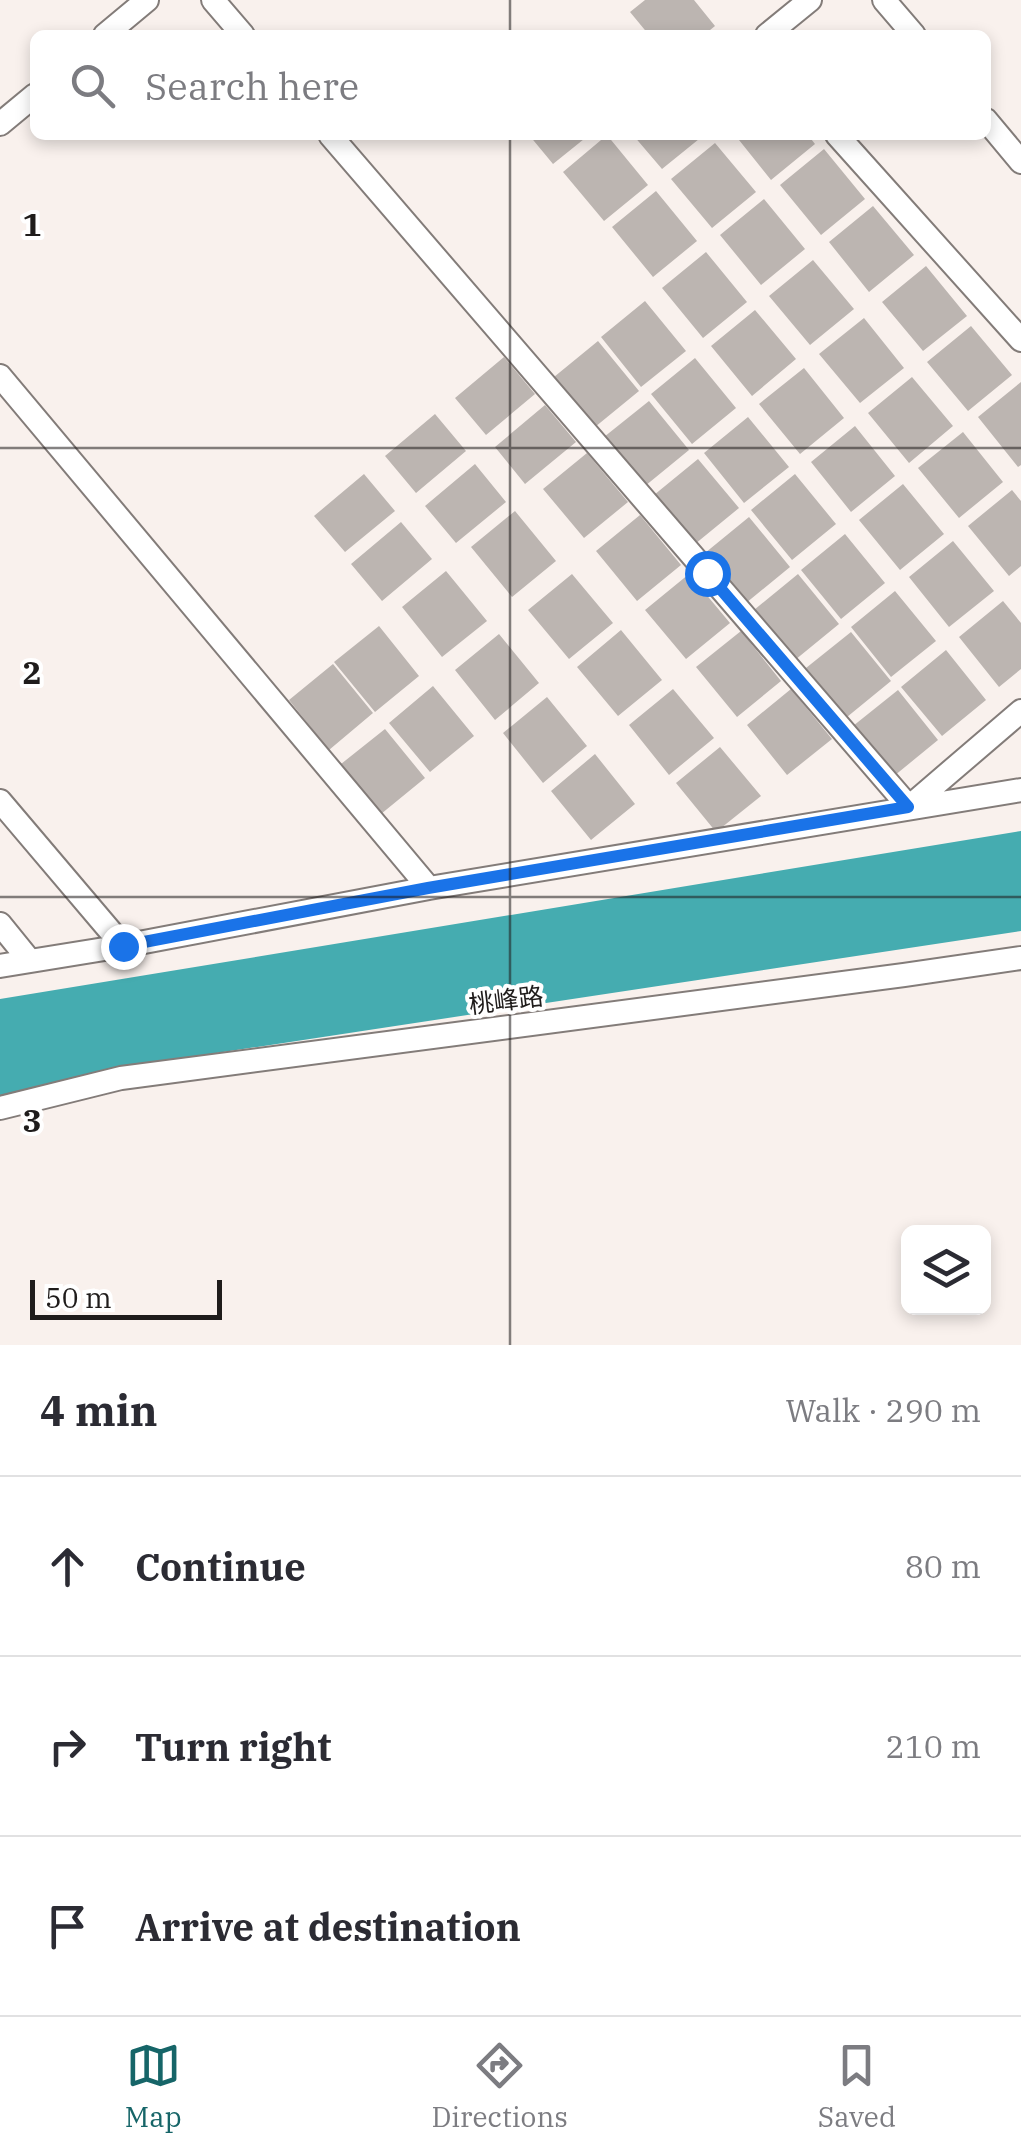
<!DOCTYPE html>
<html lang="en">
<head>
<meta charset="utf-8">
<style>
	body { margin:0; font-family:"IBM Plex Serif","Noto Sans SC",serif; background:#f7f7f7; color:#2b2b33 }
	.controls { position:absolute; right:30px; bottom:30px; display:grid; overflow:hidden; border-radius:15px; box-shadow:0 5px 15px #0003 }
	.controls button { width:90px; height:90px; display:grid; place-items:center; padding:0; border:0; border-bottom:2px solid #e1e1e2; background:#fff; color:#2b2b33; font:50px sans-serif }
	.scale { position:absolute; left:30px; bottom:25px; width:192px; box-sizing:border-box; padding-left:10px; border:5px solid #1f1c1b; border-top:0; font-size:28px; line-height:35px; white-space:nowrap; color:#1f1c1b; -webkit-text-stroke:8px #fff; paint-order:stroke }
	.stop { position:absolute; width:30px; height:30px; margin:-22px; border:8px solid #1a73e8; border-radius:50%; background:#fff }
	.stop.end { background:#1a73e8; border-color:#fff; box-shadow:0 2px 10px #0008 }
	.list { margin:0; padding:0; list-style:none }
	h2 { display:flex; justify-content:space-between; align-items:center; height:130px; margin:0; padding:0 40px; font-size:42px }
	h2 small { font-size:32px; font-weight:400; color:#7c7c81 }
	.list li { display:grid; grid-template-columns:65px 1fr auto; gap:30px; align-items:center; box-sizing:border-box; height:180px; padding:0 40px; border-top:2px solid #e1e1e2 }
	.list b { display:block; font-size:38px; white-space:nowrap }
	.list em { font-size:32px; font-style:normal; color:#7c7c81 }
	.icon { flex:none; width:55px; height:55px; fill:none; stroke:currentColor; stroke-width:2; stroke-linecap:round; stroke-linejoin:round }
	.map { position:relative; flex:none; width:1021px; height:1345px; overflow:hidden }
	.search { position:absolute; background:#fff; box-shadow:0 5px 15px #0003; left:30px; right:30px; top:30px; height:110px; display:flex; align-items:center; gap:25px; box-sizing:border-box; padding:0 35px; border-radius:15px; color:#7c7c81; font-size:38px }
	.sheet { height:670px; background:#fff }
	nav { display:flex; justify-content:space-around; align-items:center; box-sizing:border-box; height:140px; border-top:2px solid #e1e1e2; background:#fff; font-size:28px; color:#7c7c81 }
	nav a { display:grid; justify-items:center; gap:5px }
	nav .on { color:#166568 }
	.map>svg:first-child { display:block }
	.water { fill:#45acb0 }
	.building { fill:#bcb5b1 }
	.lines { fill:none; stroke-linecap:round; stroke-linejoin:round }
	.street-casing { stroke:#837c79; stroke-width:26 }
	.street { stroke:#fff; stroke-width:22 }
	.route { stroke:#1a73e8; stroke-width:12 }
	.grid { fill:none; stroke:#1f1c1b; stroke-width:2.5; stroke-opacity:0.55 }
	.labels { text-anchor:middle; stroke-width:8; stroke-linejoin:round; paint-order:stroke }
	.street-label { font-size:25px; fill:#1f1c1b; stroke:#fff }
	.grid-label { font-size:32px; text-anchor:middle; font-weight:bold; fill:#1f1c1b; stroke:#fff; stroke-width:8; stroke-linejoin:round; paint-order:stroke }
</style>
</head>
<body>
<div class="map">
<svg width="1021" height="1345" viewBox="0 0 1021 1345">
	<rect width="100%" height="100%" fill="#f9f1ed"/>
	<path class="water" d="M 1021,831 L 1021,931 L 138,1065 L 0,1099 L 0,999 Z"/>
	<path class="building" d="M 645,0 L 694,0 L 715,26 L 704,35 L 649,35 L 630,12 Z
		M 529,135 L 589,135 L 553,164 Z
		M 607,135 L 648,185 L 604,221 L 563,172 Z
		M 633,135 L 704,135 L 662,169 Z
		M 735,135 L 808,135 L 815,144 L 771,180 Z
		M 715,143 L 756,192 L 712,228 L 671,179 Z
		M 824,149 L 865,199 L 821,235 L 780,185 Z
		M 656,191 L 697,241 L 653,277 L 612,227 Z
		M 764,199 L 805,249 L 761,285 L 720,235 Z
		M 873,206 L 914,255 L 869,292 L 829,242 Z
		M 706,252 L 747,302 L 703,338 L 662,288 Z
		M 813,260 L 854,309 L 810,345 L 769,296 Z
		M 926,266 L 967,316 L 923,351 L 882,302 Z
		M 645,301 L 686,351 L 641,387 L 601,337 Z
		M 755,310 L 796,359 L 752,396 L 711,346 Z
		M 864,318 L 904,368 L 860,403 L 819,354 Z
		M 971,326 L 1012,375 L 968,411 L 927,362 Z
		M 598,341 L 639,391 L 595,427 L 554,377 Z
		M 504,357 L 535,394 L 486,435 L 455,398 Z
		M 695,358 L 736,408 L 692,444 L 651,394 Z
		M 804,368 L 844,418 L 800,454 L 759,404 Z
		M 912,377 L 953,426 L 909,463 L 868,413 Z
		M 1021,382 L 1021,465 L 1018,467 L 978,417 Z
		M 649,401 L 689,450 L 645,486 L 604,437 Z
		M 545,405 L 576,442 L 525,484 L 495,447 Z
		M 435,414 L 466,451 L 416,493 L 385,456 Z
		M 748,417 L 789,467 L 744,503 L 704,453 Z
		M 855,426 L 895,476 L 851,512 L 811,462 Z
		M 963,432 L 1003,482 L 959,518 L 918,468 Z
		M 587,453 L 628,502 L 584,538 L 543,489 Z
		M 698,459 L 739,508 L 695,544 L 654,495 Z
		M 475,464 L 506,502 L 456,543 L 425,506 Z
		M 364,474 L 395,511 L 345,552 L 314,516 Z
		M 795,474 L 836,524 L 792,560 L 751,510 Z
		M 903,484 L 944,534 L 900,570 L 859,520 Z
		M 1012,490 L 1021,501 L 1021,566 L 1009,576 L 968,526 Z
		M 515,511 L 556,561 L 512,597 L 471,547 Z
		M 640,515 L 681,565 L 637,601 L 596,551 Z
		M 749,517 L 790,567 L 746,603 L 705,553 Z
		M 401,522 L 432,559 L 382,601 L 351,564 Z
		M 845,534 L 885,583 L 841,619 L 801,570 Z
		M 953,541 L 994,591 L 949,627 L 909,577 Z
		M 446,571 L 487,621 L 442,657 L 402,607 Z
		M 572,574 L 613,623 L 569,659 L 528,610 Z
		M 689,574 L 730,623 L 686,659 L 645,610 Z
		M 798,574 L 839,624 L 795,660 L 754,610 Z
		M 895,591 L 936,641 L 891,677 L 851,627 Z
		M 1003,601 L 1021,623 L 1021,669 L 999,687 L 959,637 Z
		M 379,626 L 419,676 L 375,712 L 334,662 Z
		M 621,630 L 662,680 L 618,716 L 577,667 Z
		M 741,631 L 781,681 L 737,717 L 696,667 Z
		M 851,632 L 891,681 L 847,717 L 806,668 Z
		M 499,634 L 539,683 L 495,720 L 455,670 Z
		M 946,650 L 986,700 L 942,736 L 901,687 Z
		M 333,664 L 373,713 L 329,750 L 289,700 Z
		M 433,686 L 474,736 L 430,772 L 389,723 Z
		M 673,689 L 714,738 L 669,775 L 629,725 Z
		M 791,689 L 832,739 L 787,775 L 747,725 Z
		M 898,690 L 938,740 L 894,776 L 853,726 Z
		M 547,697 L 587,746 L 543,783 L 503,733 Z
		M 385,729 L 425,778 L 381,814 L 341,764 Z
		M 720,747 L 761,796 L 716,832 L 676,783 Z
		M 595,754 L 635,804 L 591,840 L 551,791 Z"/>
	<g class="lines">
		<defs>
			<path id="street" d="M 213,0 L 243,35
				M 884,0 L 914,35
				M 105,35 L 147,0
				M 767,35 L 810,0
				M 986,120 L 1021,162
				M 0,124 L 35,95
				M 330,135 L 909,807 L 1021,711
				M 837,135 L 1021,340
				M 0,376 L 429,888
				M 0,801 L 123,946
				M 0,924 L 30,961
				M 0,966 L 123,946 L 429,888 L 1021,790
				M 0,1108 L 121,1078 L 904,975 L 1021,958"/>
		</defs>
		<use href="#street" class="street-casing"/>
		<use href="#street" class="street"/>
	</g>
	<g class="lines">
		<path class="route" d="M 123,946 L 428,888 L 908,807 L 707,573"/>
	</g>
	<path class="grid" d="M 510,0 L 510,35M 510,135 L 510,1345M 0,448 L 1021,448M 0,897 L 1021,897"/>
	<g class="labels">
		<g class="street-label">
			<text transform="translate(506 1000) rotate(-7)" y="9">桃峰路</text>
		</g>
	</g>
	<g class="grid-label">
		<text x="32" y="236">1</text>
		<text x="32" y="684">2</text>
		<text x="32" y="1132">3</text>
	</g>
</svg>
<div class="controls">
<button><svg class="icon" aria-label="layers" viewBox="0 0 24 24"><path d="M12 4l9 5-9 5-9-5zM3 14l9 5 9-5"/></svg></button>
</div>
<div class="scale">50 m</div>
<div class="stop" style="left:707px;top:573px"></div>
<div class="stop end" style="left:123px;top:946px"></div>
<div class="search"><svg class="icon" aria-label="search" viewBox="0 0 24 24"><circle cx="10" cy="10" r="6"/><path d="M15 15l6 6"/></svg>Search here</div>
</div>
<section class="sheet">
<h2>4 min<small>Walk · 290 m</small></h2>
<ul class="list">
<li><svg class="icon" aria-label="ahead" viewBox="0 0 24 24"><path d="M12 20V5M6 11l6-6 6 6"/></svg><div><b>Continue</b></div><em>80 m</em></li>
<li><svg class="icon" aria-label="right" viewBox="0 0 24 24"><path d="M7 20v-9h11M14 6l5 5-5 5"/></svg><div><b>Turn right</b></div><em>210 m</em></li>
<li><svg class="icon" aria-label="arrive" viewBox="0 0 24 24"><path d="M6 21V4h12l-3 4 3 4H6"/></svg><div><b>Arrive at destination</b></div></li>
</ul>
</section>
<nav>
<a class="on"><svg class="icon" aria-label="map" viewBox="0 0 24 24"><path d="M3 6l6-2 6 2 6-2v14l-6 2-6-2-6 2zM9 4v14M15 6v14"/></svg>Map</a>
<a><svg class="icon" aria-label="directions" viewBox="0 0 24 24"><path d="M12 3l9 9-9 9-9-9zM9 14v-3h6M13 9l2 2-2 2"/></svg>Directions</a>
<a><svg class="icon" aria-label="saved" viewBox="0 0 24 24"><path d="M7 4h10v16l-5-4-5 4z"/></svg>Saved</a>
</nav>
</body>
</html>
